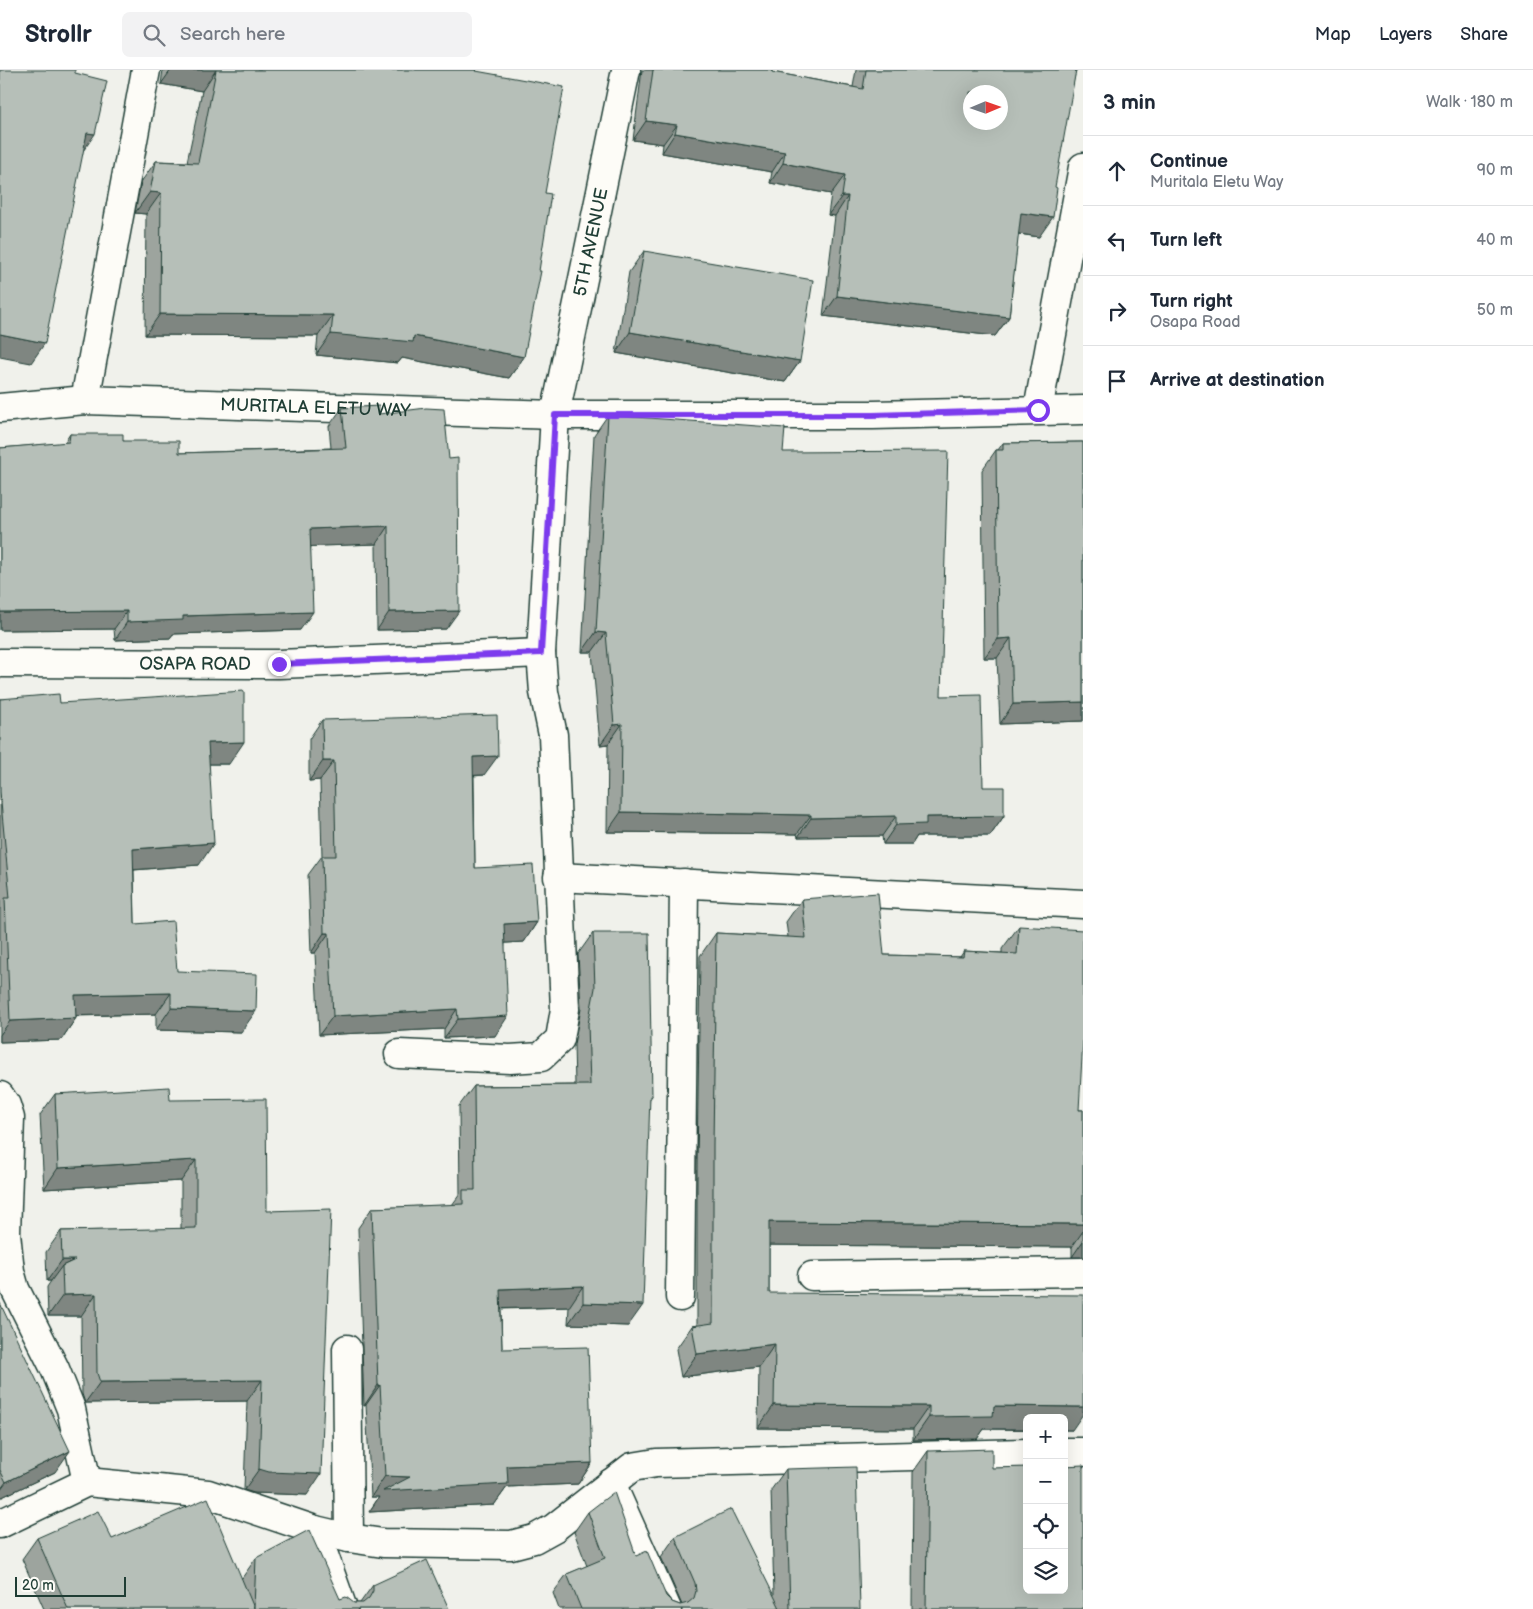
<!DOCTYPE html>
<html lang="en">
<head>
<meta charset="utf-8">
<style>
	body { margin:0; font-family:"Balsamiq Sans",sans-serif; background:#f2f2f3; color:#1f2937 }
	.controls { position:absolute; right:15px; bottom:15px; display:grid; overflow:hidden; border-radius:8px; box-shadow:0 5px 20px #0002 }
	.controls button { width:45px; height:45px; display:grid; place-items:center; padding:0; border:0; border-bottom:1px solid #e0e1e3; background:#fff; color:#1f2937; font:25px sans-serif }
	.compass { position:absolute; left:963px; top:15px; width:45px; height:45px; border-radius:50%; background:#fff; box-shadow:0 5px 20px #0002; rotate:88deg }
	.scale { position:absolute; left:15px; bottom:12px; width:111px; box-sizing:border-box; padding-left:5px; border:2px solid #1f3d34; border-top:0; font-size:14px; line-height:18px; white-space:nowrap; color:#1f3d34; -webkit-text-stroke:4px #fdfcf7; paint-order:stroke }
	.stop { position:absolute; width:15px; height:15px; margin:-11px; border:4px solid #7c3aed; border-radius:50%; background:#fff }
	.stop.end { background:#7c3aed; border-color:#fff; box-shadow:0 1px 5px #0008 }
	.list { margin:0; padding:0; list-style:none }
	h2 { display:flex; justify-content:space-between; align-items:center; height:65px; margin:0; padding:0 20px; font-size:21px }
	h2 small { font-size:16px; font-weight:400; color:#747a83 }
	.list li { display:grid; grid-template-columns:32px 1fr auto; gap:15px; align-items:center; box-sizing:border-box; height:70px; padding:0 20px; border-top:1px solid #e0e1e3 }
	.list b { display:block; font-size:19px; white-space:nowrap }
	.list p { margin:0; font-size:16px; white-space:nowrap; color:#747a83 }
	.list em { font-size:16px; font-style:normal; color:#747a83 }
	.icon { flex:none; width:28px; height:28px; fill:none; stroke:currentColor; stroke-width:2; stroke-linecap:round; stroke-linejoin:round }
	.map { position:relative; flex:none; width:1083px; height:1539px; overflow:hidden }
	header { display:flex; align-items:center; gap:30px; box-sizing:border-box; height:70px; padding:0 25px; background:#fff; border-bottom:1px solid #e0e1e3 }
	header strong { font-size:24px }
	nav { display:flex; gap:28px; margin-inline-start:auto; font-size:18px }
	.search { width:350px; height:45px; background:#f2f2f3; display:flex; align-items:center; gap:12px; box-sizing:border-box; padding:0 18px; border-radius:8px; color:#747a83; font-size:19px }
	main { display:flex }
	aside { flex:1; background:#fff }
	.map>svg:first-child { display:block }
	.lines { fill:none; stroke-linecap:round; stroke-linejoin:round }
	.minor-casing { stroke:#1f3d34; stroke-width:31 }
	.minor { stroke:#fdfcf7; stroke-width:28 }
	.wall { fill:#9da49e; stroke:#1f3d34 }
	.shaded-wall { fill:#7f8681; stroke:#1f3d34 }
	.building { fill:#b6bfb8; stroke:#1f3d34; fill-rule:evenodd }
	.route { stroke:#7c3aed; stroke-width:6 }
	.labels { text-anchor:middle; stroke-width:5; stroke-linejoin:round; paint-order:stroke }
	.street-label { font-size:18px; fill:#1f3d34; stroke:#fdfcf7 }
</style>
</head>
<body>
<header>
<strong>Strollr</strong>
<div class="search"><svg class="icon" aria-label="search" viewBox="0 0 24 24"><circle cx="10" cy="10" r="6"/><path d="M15 15l6 6"/></svg>Search here</div>
<nav><a>Map</a><a>Layers</a><a>Share</a></nav>
</header>
<main>
<div class="map">
<svg width="1083" height="1539" viewBox="0 0 1083 1539">
	<rect width="100%" height="100%" fill="#f0f1eb"/>
	<filter id="ink" filterUnits="userSpaceOnUse"><feTurbulence type="fractalNoise" baseFrequency=".02" numOctaves="2"/><feDisplacementMap in="SourceGraphic" scale="10" xChannelSelector="R" yChannelSelector="G"/><feConvolveMatrix kernelMatrix="1 2 1 2 8 2 1 2 1" color-interpolation-filters="sRGB"/></filter>
	<g filter="url(#ink)">
		<g class="lines">
			<defs>
				<g id="minor">
					<path d="M 85,330 L 146,0"/>
					<path id="s1" d="M 0,338 L 85,330 L 555,345 L 873,345 L 1083,340"/>
					<path d="M 1038,340 L 1083,97"/>
					<path id="s2" d="M 0,593 L 279,594 L 541,583"/>
					<path d="M 558,807 L 1083,834"/>
					<path id="s3" d="M 399,984 L 510,989 L 541,987 L 560,969 L 565,939 L 553,665 L 544,622 L 541,583 L 555,345 L 626,0"/>
					<path d="M 0,1026 L 6,1035 L 10,1048 L 6,1163 L 10,1201 L 15,1219 L 55,1299 L 71,1339 L 87,1412"/>
					<path d="M 812,1206 L 1083,1202"/>
					<path d="M 680,1227 L 684,813"/>
					<path d="M 347,1279 L 349,1468"/>
					<path d="M 1064,1382 L 1083,1382"/>
					<path d="M 611,1413 L 667,1539"/>
					<path d="M 0,1454 L 87,1412 L 208,1424 L 315,1460 L 349,1468 L 383,1473 L 511,1475 L 534,1469 L 554,1458 L 632,1397 L 656,1393 L 1027,1383"/>
					<path d="M 315,1460 L 343,1539"/>
				</g>
			</defs>
			<use href="#minor" class="minor-casing"/>
			<use href="#minor" class="minor"/>
		</g>
		<path class="wall" d="M 163,0 L 477,0 L 476,1 L 545,123 L 524,287 L 509,308 L 402,288 L 398,293 L 316,285 L 318,266 L 145,265 L 146,144 L 135,143 L 141,112 L 156,91 L 187,92 L 202,21 L 161,14 Z
			M 642,0 L 772,0 L 772,2 L 853,17 L 856,0 L 1076,0 L 1039,167 L 1018,164 L 1009,247 L 995,266 L 823,246 L 835,146 L 828,145 L 831,124 L 770,113 L 772,102 L 662,83 L 663,74 L 633,70 Z
			M 644,181 L 800,291 L 785,312 L 616,283 L 629,202 Z
			M 342,338 L 379,344 L 446,559 L 377,560 L 376,474 L 311,476 L 300,560 L 173,564 L 170,568 L 115,570 L 114,559 L 0,560 L 0,378 L 64,373 L 70,364 L 123,371 L 179,383 L 331,378 L 329,356 Z
			M 608,345 L 783,382 L 941,626 L 983,717 L 1004,746 L 990,766 L 917,766 L 912,774 L 883,774 L 882,766 L 798,767 L 797,764 L 607,762 L 608,674 L 600,675 L 592,582 L 582,582 L 594,365 Z
			M 1083,372 L 1083,651 L 1000,654 L 997,588 L 984,588 L 982,400 L 996,380 L 998,380 L 1003,373 Z
			M 0,629 L 60,633 L 229,694 L 209,694 L 199,795 L 134,800 L 135,854 L 177,901 L 241,962 L 156,960 L 156,944 L 76,946 L 76,948 L 61,970 L 0,972 Z
			M 322,650 L 484,705 L 474,706 L 475,798 L 537,852 L 524,872 L 505,873 L 495,966 L 444,968 L 444,959 L 319,965 L 315,883 L 311,883 L 308,805 L 322,786 L 320,710 L 309,711 L 309,669 Z
			M 802,829 L 884,885 L 960,887 L 964,881 L 1002,883 L 1002,879 L 1019,856 L 1079,1040 L 1083,1040 L 1083,1187 L 1072,1187 L 1072,1177 L 769,1175 L 769,1223 L 1072,1360 L 984,1359 L 977,1369 L 913,1370 L 913,1359 L 758,1358 L 759,1297 L 681,1307 L 676,1279 L 692,1256 L 697,1255 L 697,1098 L 700,886 L 716,863 L 788,867 L 786,852 Z
			M 593,863 L 652,1026 L 649,1030 L 628,1256 L 568,1254 L 569,1237 L 501,1239 L 502,1279 L 592,1393 L 578,1414 L 507,1417 L 494,1435 L 369,1442 L 379,1427 L 371,1427 L 366,1335 L 364,1336 L 358,1158 L 372,1138 L 452,1135 L 460,1124 L 459,1036 L 474,1016 L 575,1015 L 574,974 L 581,939 L 578,884 Z
			M 55,1024 L 170,1030 L 267,1141 L 307,1425 L 254,1423 L 244,1420 L 247,1331 L 85,1333 L 82,1324 L 81,1246 L 48,1246 L 47,1217 L 51,1211 L 47,1211 L 46,1182 L 61,1161 L 181,1159 L 181,1111 L 44,1119 L 40,1045 Z
			M 0,1233 L 55,1402 L 0,1428 Z
			M 928,1381 L 992,1398 L 1083,1539 L 912,1539 L 913,1402 Z
			M 786,1399 L 860,1539 L 559,1539 L 553,1523 L 567,1504 L 587,1496 L 574,1462 L 588,1442 L 636,1486 L 672,1532 L 680,1535 L 682,1535 L 661,1487 L 675,1467 L 774,1525 L 771,1420 Z
			M 37,1468 L 242,1508 L 256,1488 L 340,1529 L 354,1533 L 360,1533 L 373,1515 L 449,1539 L 44,1539 L 22,1489 Z"/>
		<path class="shaded-wall" d="M 171,0 L 216,0 L 202,21 L 161,14 Z
			M 646,51 L 677,55 L 663,74 L 633,70 Z
			M 87,63 L 95,64 L 81,84 Z
			M 675,63 L 785,82 L 772,102 L 662,83 Z
			M 783,93 L 845,105 L 831,124 L 770,113 Z
			M 150,122 L 161,123 L 146,144 L 135,143 Z
			M 842,126 L 848,126 L 835,146 L 828,145 Z
			M 1021,143 L 1053,147 L 1039,167 L 1007,162 Z
			M 837,226 L 1009,247 L 995,266 L 823,246 Z
			M 160,244 L 333,245 L 318,266 L 145,265 Z
			M 630,262 L 800,291 L 785,312 L 616,283 Z
			M 0,264 L 45,273 L 31,293 L 0,287 Z
			M 331,264 L 414,266 L 524,287 L 509,308 L 402,288 L 398,293 L 316,285 Z
			M 388,456 L 376,474 L 298,477 L 310,459 Z
			M 127,541 L 114,559 L 0,560 L 0,542 Z
			M 459,541 L 446,559 L 377,560 L 389,542 Z
			M 313,542 L 300,560 L 173,564 L 170,568 L 115,570 L 127,552 L 183,546 Z
			M 596,562 L 606,563 L 592,582 L 582,582 Z
			M 1011,568 L 997,588 L 984,588 L 998,569 Z
			M 1083,632 L 1083,651 L 1000,654 L 1013,634 Z
			M 622,654 L 608,674 L 600,675 L 614,655 Z
			M 244,672 L 229,694 L 192,694 L 208,673 Z
			M 498,686 L 484,705 L 460,706 L 473,687 Z
			M 323,691 L 334,691 L 320,710 L 309,711 Z
			M 621,742 L 811,745 L 797,764 L 607,762 Z
			M 896,746 L 882,766 L 798,767 L 811,748 Z
			M 1004,746 L 990,766 L 917,766 L 912,774 L 883,774 L 896,755 L 926,747 Z
			M 214,773 L 199,795 L 118,801 L 133,779 Z
			M 537,852 L 524,872 L 491,874 L 504,854 Z
			M 324,863 L 329,863 L 315,883 L 311,883 Z
			M 171,923 L 156,944 L 60,946 L 75,925 Z
			M 171,938 L 256,941 L 241,962 L 156,960 Z
			M 457,939 L 444,959 L 319,965 L 333,946 Z
			M 508,946 L 495,966 L 444,968 L 458,949 Z
			M 76,948 L 61,970 L 0,972 L 0,965 L 10,951 Z
			M 196,1090 L 181,1111 L 44,1119 L 58,1098 Z
			M 769,1152 L 1083,1154 L 1083,1161 L 1072,1177 L 753,1175 Z
			M 1083,1171 L 1083,1187 L 1072,1187 Z
			M 62,1190 L 75,1190 L 62,1196 L 51,1211 L 47,1211 Z
			M 583,1216 L 569,1237 L 485,1239 L 500,1219 Z
			M 96,1224 L 81,1246 L 48,1246 L 63,1225 Z
			M 583,1233 L 643,1235 L 628,1256 L 568,1254 Z
			M 775,1274 L 759,1297 L 681,1307 L 697,1284 Z
			M 262,1310 L 247,1331 L 85,1333 L 100,1312 Z
			M 378,1315 L 380,1315 L 366,1335 L 364,1336 Z
			M 774,1335 L 929,1336 L 913,1359 L 758,1358 Z
			M 994,1336 L 1083,1337 L 1083,1344 L 1072,1360 L 1064,1360 L 1064,1348 L 1027,1348 L 1027,1359 L 984,1359 L 977,1369 L 913,1370 L 929,1347 Z
			M 70,1381 L 55,1402 L 0,1428 L 0,1420 L 6,1412 Z
			M 592,1393 L 578,1414 L 507,1417 L 494,1435 L 369,1442 L 379,1427 L 371,1427 L 385,1406 L 410,1407 L 507,1396 Z
			M 259,1399 L 321,1404 L 307,1425 L 254,1423 L 244,1420 Z"/>
		<path class="building" d="M 0,0 L 75,0 L 75,3 L 107,11 L 95,64 L 87,63 L 45,273 L 0,264 Z
			M 216,0 L 477,0 L 476,1 L 564,17 L 545,123 L 551,124 L 539,201 L 541,201 L 524,287 L 414,266 L 413,272 L 331,264 L 333,245 L 160,244 L 161,123 L 150,122 L 156,91 L 198,93 Z
			M 653,0 L 772,0 L 772,2 L 863,19 L 866,0 L 1076,0 L 1055,117 L 1057,118 L 1053,147 L 1021,143 L 1009,247 L 837,226 L 848,126 L 842,126 L 845,105 L 783,93 L 785,82 L 675,63 L 677,55 L 646,51 ZM 970,22 L 1000,22 L 1000,52 L 970,52 Z
			M 644,181 L 813,210 L 800,291 L 630,262 Z
			M 379,336 L 379,344 L 426,338 L 444,339 L 449,389 L 458,388 L 459,541 L 389,542 L 388,456 L 310,459 L 313,542 L 183,546 L 183,550 L 127,552 L 127,541 L 0,542 L 0,378 L 69,372 L 70,364 L 123,364 L 123,371 L 179,371 L 179,383 L 346,378 L 342,338 Z
			M 608,345 L 785,358 L 783,382 L 948,381 L 941,626 L 981,625 L 983,717 L 1004,717 L 1004,746 L 926,747 L 926,754 L 896,755 L 896,746 L 811,748 L 811,745 L 621,742 L 622,654 L 614,655 L 606,563 L 596,562 Z
			M 1083,372 L 1083,632 L 1013,634 L 1011,568 L 998,569 L 996,380 L 1003,380 L 1003,373 Z
			M 244,621 L 244,672 L 208,673 L 214,773 L 133,779 L 135,854 L 173,851 L 177,901 L 257,904 L 256,941 L 171,938 L 171,923 L 75,925 L 76,948 L 10,951 L 5,828 L 10,828 L 0,722 L 0,629 L 59,624 L 60,633 Z
			M 497,645 L 498,686 L 473,687 L 475,798 L 533,795 L 537,852 L 504,854 L 508,946 L 458,949 L 457,939 L 333,946 L 329,863 L 324,863 L 322,786 L 336,786 L 334,691 L 323,691 L 322,650 Z
			M 878,823 L 884,885 L 963,887 L 964,881 L 1017,884 L 1019,856 L 1083,860 L 1083,969 L 1079,1040 L 1083,1040 L 1083,1154 L 769,1152 L 769,1223 L 1083,1225 L 1083,1337 L 994,1336 L 993,1346 L 929,1347 L 929,1336 L 774,1335 L 775,1274 L 697,1284 L 692,1256 L 713,1253 L 713,1075 L 716,863 L 806,868 L 802,829 Z
			M 593,863 L 649,863 L 652,1026 L 650,1026 L 643,1235 L 583,1233 L 583,1216 L 500,1219 L 502,1279 L 588,1277 L 592,1393 L 507,1396 L 508,1414 L 383,1421 L 410,1407 L 385,1406 L 380,1315 L 378,1315 L 372,1138 L 463,1134 L 463,1120 L 475,1120 L 474,1016 L 590,1015 L 588,954 L 595,918 Z
			M 169,1017 L 170,1030 L 266,1029 L 267,1141 L 331,1139 L 321,1404 L 269,1402 L 259,1399 L 262,1310 L 100,1312 L 97,1303 L 96,1224 L 63,1225 L 62,1196 L 75,1190 L 62,1190 L 61,1161 L 196,1158 L 196,1090 L 58,1098 L 55,1024 Z
			M 0,1233 L 70,1381 L 6,1412 L 0,1400 Z
			M 992,1379 L 992,1398 L 1027,1397 L 1027,1520 L 1064,1520 L 1064,1396 L 1083,1395 L 1083,1539 L 926,1539 L 928,1381 Z
			M 856,1397 L 860,1539 L 790,1539 L 786,1399 Z
			M 614,1422 L 636,1486 L 647,1481 L 666,1526 L 672,1532 L 680,1535 L 688,1533 L 694,1528 L 696,1521 L 695,1513 L 675,1467 L 731,1439 L 780,1538 L 777,1539 L 581,1539 L 567,1504 L 605,1488 L 588,1442 Z
			M 208,1428 L 254,1538 L 256,1488 L 309,1460 L 340,1529 L 346,1527 L 354,1533 L 363,1533 L 369,1528 L 373,1521 L 373,1515 L 427,1490 L 449,1539 L 68,1539 L 37,1468 L 98,1441 L 112,1469 Z"/>
	</g>
	<g class="lines" filter="url(#ink)">
		<path class="route" d="M 279,594 L 541,583 L 555,345 L 873,345 L 1038,340"/>
	</g>
	<g class="labels">
		<g class="street-label">
			<text dy="6" stroke="none"><textPath href="#s3" startOffset="971">5TH AVENUE</textPath></text>
			<text dy="6" stroke="none"><textPath href="#s1" startOffset="316">MURITALA ELETU WAY</textPath></text>
			<text dy="6" stroke="none"><textPath href="#s2" startOffset="195">OSAPA ROAD</textPath></text>
		</g>
	</g>
</svg>
<div class="controls">
<button>+</button>
<button>−</button>
<button><svg class="icon" aria-label="locate" viewBox="0 0 24 24"><circle cx="12" cy="12" r="6"/><path d="M12 2v4M12 18v4M2 12h4M18 12h4"/></svg></button>
<button><svg class="icon" aria-label="layers" viewBox="0 0 24 24"><path d="M12 4l9 5-9 5-9-5zM3 14l9 5 9-5"/></svg></button>
</div>
<svg class="compass" viewBox="-18 -18 36 36"><path d="M0-13l5 13h-10z" fill="#e53935"/><path d="M0 13l5-13h-10z" fill="#747a83"/></svg>
<div class="scale">20 m</div>
<div class="stop" style="left:1038px;top:340px"></div>
<div class="stop end" style="left:279px;top:594px"></div>
</div>
<aside>
<h2>3 min<small>Walk · 180 m</small></h2>
<ul class="list">
<li><svg class="icon" aria-label="ahead" viewBox="0 0 24 24"><path d="M12 20V5M6 11l6-6 6 6"/></svg><div><b>Continue</b><p>Muritala Eletu Way</p></div><em>90 m</em></li>
<li><svg class="icon" aria-label="left" viewBox="0 0 24 24"><path d="M17 20v-9H6M10 6l-5 5 5 5"/></svg><div><b>Turn left</b></div><em>40 m</em></li>
<li><svg class="icon" aria-label="right" viewBox="0 0 24 24"><path d="M7 20v-9h11M14 6l5 5-5 5"/></svg><div><b>Turn right</b><p>Osapa Road</p></div><em>50 m</em></li>
<li><svg class="icon" aria-label="arrive" viewBox="0 0 24 24"><path d="M6 21V4h12l-3 4 3 4H6"/></svg><div><b>Arrive at destination</b></div></li>
</ul>
</aside>
</main>
</body>
</html>
